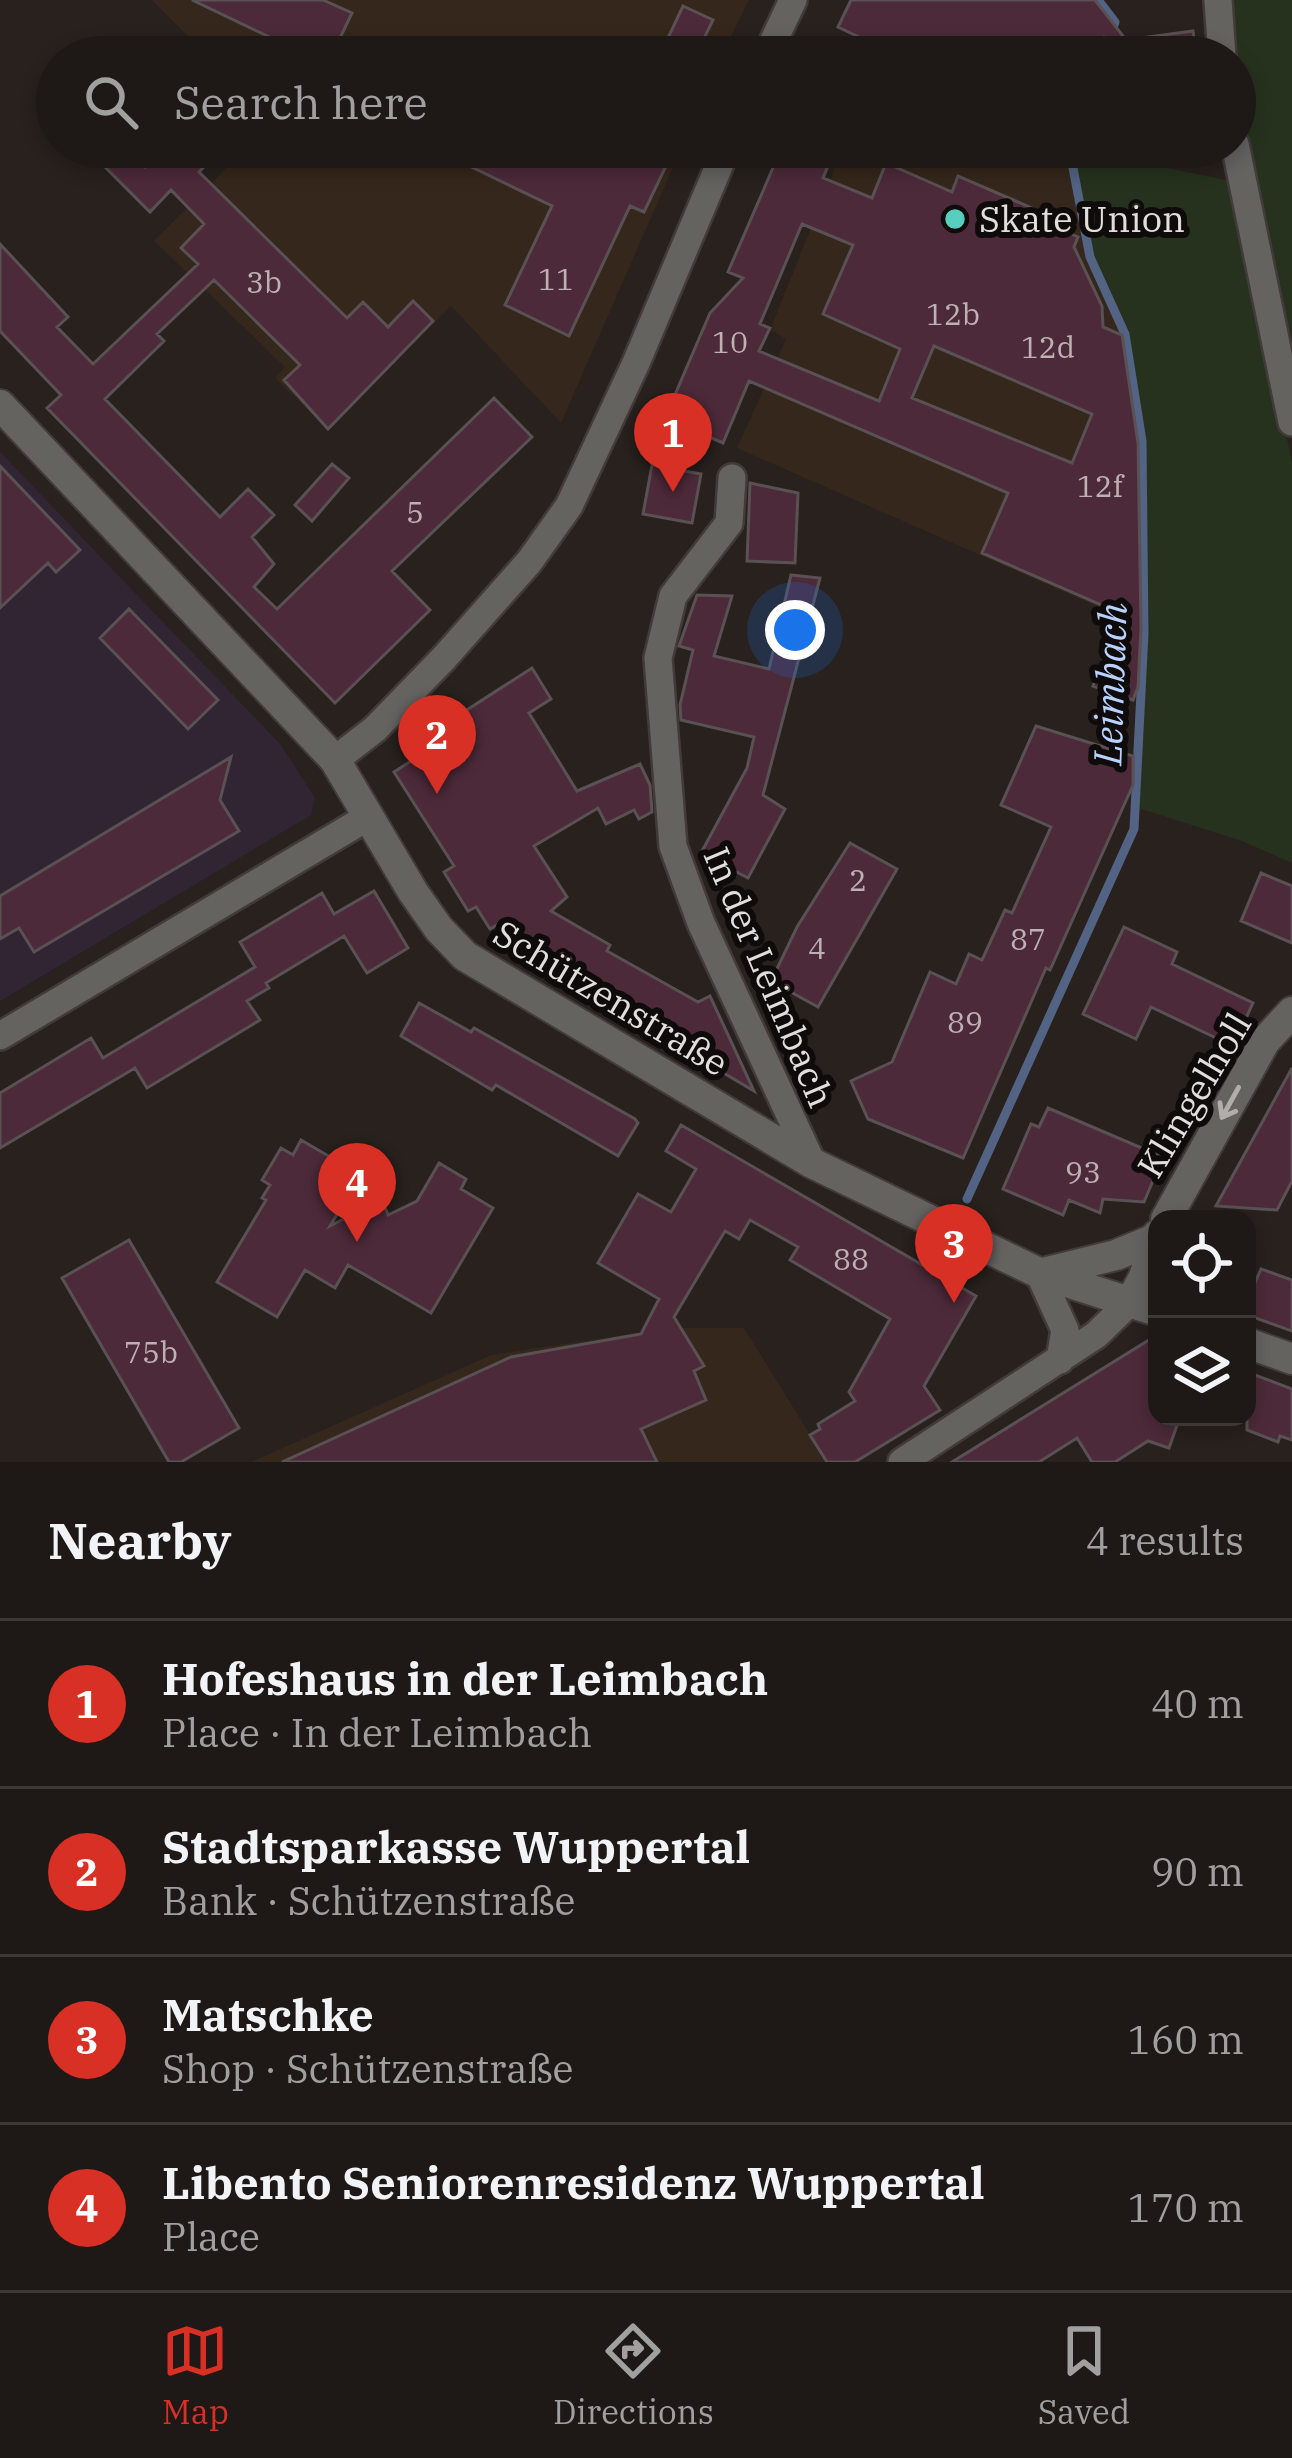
<!DOCTYPE html>
<html lang="en">
<head>
<meta charset="utf-8">
<style>
	body { margin:0; font-family:"IBM Plex Serif",serif; background:#2b2623; color:#f1f3f6 }
	.controls { position:absolute; right:36px; bottom:36px; display:grid; overflow:hidden; border-radius:24px; box-shadow:0 6px 18px #0003 }
	.controls button { width:108px; height:108px; display:grid; place-items:center; padding:0; border:0; border-bottom:3px solid #3c3835; background:#1e1916; color:#f1f3f6; font:60px sans-serif }
	.you { position:absolute; left:795px; top:630px; width:42px; height:42px; margin:-30px; border:9px solid #fff; border-radius:50%; background:#1a73e8; box-shadow:0 0 0 18px #1a73e833 }
	.badge { display:grid; place-items:center; width:78px; height:78px; border-radius:50%; background:#d93025; color:#fff; font-size:39px; font-weight:700 }
	.pin { position:absolute; translate:-50% -99px; filter:drop-shadow(0 3px 6px #0008) }
	.pin::after { content:''; position:absolute; top:63px; width:42px; height:36px; background:inherit; clip-path:polygon(0 0,100% 0,50% 100%) }
	.list { margin:0; padding:0; list-style:none }
	h2 { display:flex; justify-content:space-between; align-items:center; height:156px; margin:0; padding:0 48px; font-size:51px }
	h2 small { font-size:39px; font-weight:400; color:#a1a0a1 }
	.list li { display:grid; grid-template-columns:78px 1fr auto; gap:36px; align-items:center; box-sizing:border-box; height:168px; padding:0 48px; border-top:3px solid #3c3835 }
	.list b { display:block; font-size:45px; white-space:nowrap }
	.list p { margin:0; font-size:39px; white-space:nowrap; color:#a1a0a1 }
	.list em { font-size:39px; font-style:normal; color:#a1a0a1 }
	.icon { flex:none; width:66px; height:66px; fill:none; stroke:currentColor; stroke-width:2; stroke-linecap:round; stroke-linejoin:round }
	.map { position:relative; flex:none; width:1292px; height:1462px; overflow:hidden }
	.search { position:absolute; background:#1e1916; box-shadow:0 6px 18px #0003; left:36px; right:36px; top:36px; height:132px; display:flex; align-items:center; gap:30px; box-sizing:border-box; padding:0 42px; border-radius:66px; color:#a1a0a1; font-size:45px }
	.sheet { height:828px; background:#1e1916 }
	nav { display:flex; justify-content:space-around; align-items:center; box-sizing:border-box; height:168px; border-top:3px solid #3c3835; background:#1e1916; font-size:33px; color:#a1a0a1 }
	nav a { display:grid; justify-items:center; gap:6px }
	nav .on { color:#d93025 }
	.map>svg:first-child { display:block }
	.commercial { fill:#35271b }
	.industrial { fill:#312533 }
	.green { fill:#26321d }
	.lines { fill:none; stroke-linecap:round; stroke-linejoin:round }
	.stream { stroke:#526384; stroke-width:9 }
	.building { fill:#4d2a39; stroke:#595153; stroke-width:3; fill-rule:evenodd }
	.minor-casing { stroke:#423b39; stroke-width:32 }
	.tertiary-casing { stroke:#423b39; stroke-width:34 }
	.minor { stroke:#656360; stroke-width:27 }
	.tertiary { stroke:#656360; stroke-width:30 }
	.oneway { stroke:#b0adaa }
	.poi-dot { fill:#58cebf; stroke:#0e0b0a; stroke-width:4.5 }
	.labels { text-anchor:middle; stroke-width:12; stroke-linejoin:round; paint-order:stroke }
	.number-label { font-size:30px; fill:#bdb1b3 }
	.poi-label { font-size:36px; fill:#e2dedc; stroke:#0e0b0a; text-anchor:start }
	.street-label { font-size:36px; fill:#e2dedc; stroke:#0e0b0a }
	.water-label { font-size:39px; font-style:italic; fill:#b8d1fe; stroke:#0e0b0a }
</style>
</head>
<body>
<div class="map">
<svg width="1292" height="1462" viewBox="0 0 1292 1462">
	<rect width="100%" height="100%" fill="#28211e"/>
	<path class="commercial" d="M 152,0 L 749,0 L 721,57 L 208,57 Z
		M 247,147 L 682,147 L 561,423 L 451,306 L 328,429 L 275,378 L 285,367 L 154,241 Z
		M 836,147 L 1072,147 L 1065,149 L 1087,258 L 1123,337 L 1138,440 L 1139,625 L 737,448 L 786,339 L 770,330 L 842,151 Z
		M 669,1328 L 744,1328 L 827,1462 L 251,1462 L 491,1355 Z"/>
	<path class="industrial" d="M 0,452 L 281,745 L 315,798 L 311,815 L 0,1001 Z"/>
	<path class="green" d="M 1228,0 L 1292,0 L 1292,340 L 1270,259 L 1235,95 Z
		M 1072,148 L 1235,182 L 1292,463 L 1292,863 L 1242,841 L 1138,808 L 1147,628 L 1145,441 L 1129,331 L 1094,257 Z"/>
	<g class="lines">
		<path class="stream" d="M 1098,0 L 1115,22 L 1102,57
			M 967,1199 L 1134,829 L 1144,634 L 1142,441 L 1125,334 L 1090,257 L 1069,147"/>
	</g>
	<path class="building" d="M 192,0 L 323,0 L 352,13 L 331,57 L 311,57 Z
		M 851,0 L 1095,0 L 1126,40 L 1193,31 L 1196,57 L 1111,57 L 1110,43 L 1119,41 L 1104,37 L 1097,57 L 901,57 L 838,27 Z
		M 683,6 L 713,20 L 695,57 L 659,57 Z
		M 120,147 L 145,167 L 165,147 L 223,147 L 199,172 L 347,318 L 363,302 L 388,327 L 413,301 L 433,321 L 328,429 L 284,380 L 300,365 L 214,280 L 157,334 L 164,341 L 105,399 L 220,517 L 248,489 L 274,515 L 252,537 L 274,564 L 254,587 L 277,609 L 494,398 L 532,437 L 392,571 L 430,610 L 335,703 L 47,408 L 61,395 L 0,331 L 0,244 L 68,317 L 57,327 L 93,364 L 198,264 L 181,248 L 204,224 L 171,190 L 150,212 L 103,165 Z
		M 430,147 L 652,147 L 648,155 L 667,164 L 644,212 L 630,206 L 569,336 L 505,305 L 552,206 Z
		M 782,147 L 836,147 L 823,178 L 872,198 L 886,163 L 952,192 L 958,176 L 1048,215 L 1045,222 L 1078,237 L 1074,247 L 1102,306 L 1103,327 L 1122,335 L 1138,443 L 1141,628 L 1138,687 L 1133,700 L 1093,686 L 1120,613 L 982,553 L 1008,493 L 749,381 L 723,443 L 665,418 L 710,313 L 743,278 L 728,272 ZM 802,224 L 853,245 L 823,314 L 900,349 L 879,401 L 759,351 L 770,328 L 760,324 ZM 934,346 L 1092,414 L 1072,463 L 912,398 Z
		M 332,464 L 349,478 L 312,521 L 295,505 Z
		M 652,465 L 701,474 L 692,523 L 643,514 Z
		M 0,466 L 80,550 L 56,572 L 48,563 L 0,608 Z
		M 750,483 L 798,493 L 795,563 L 747,561 Z
		M 791,575 L 820,578 L 763,795 L 785,809 L 748,878 L 701,853 L 747,768 L 754,737 L 681,720 L 680,705 L 693,650 L 679,646 L 697,595 L 732,596 L 714,656 L 769,669 Z
		M 129,609 L 218,700 L 188,729 L 100,638 Z
		M 532,668 L 551,699 L 529,713 L 577,791 L 640,764 L 650,785 L 652,812 L 639,819 L 634,810 L 606,824 L 598,808 L 534,846 L 567,897 L 551,911 L 610,945 L 607,951 L 698,1002 L 710,996 L 754,1091 L 524,955 L 502,922 L 490,929 L 476,907 L 468,911 L 444,872 L 454,866 L 394,772 L 442,741 L 434,731 Z
		M 1036,726 L 1133,756 L 1133,785 L 1050,970 L 1046,968 L 963,1158 L 868,1119 L 851,1081 L 892,1062 L 930,972 L 956,984 L 969,954 L 982,960 L 1005,910 L 1012,913 L 1051,827 L 1001,805 Z
		M 231,757 L 220,800 L 239,831 L 34,952 L 19,928 L 0,939 L 0,896 Z
		M 850,843 L 897,869 L 818,1007 L 771,981 L 797,927 Z
		M 1261,873 L 1292,886 L 1292,943 L 1241,921 Z
		M 374,891 L 408,948 L 367,973 L 344,936 L 266,983 L 269,988 L 247,1001 L 260,1020 L 147,1088 L 135,1068 L 0,1148 L 0,1093 L 91,1038 L 103,1058 L 255,967 L 240,942 L 322,893 L 334,914 Z
		M 1124,927 L 1177,952 L 1172,964 L 1253,1003 L 1233,1046 L 1151,1007 L 1136,1039 L 1083,1014 Z
		M 419,1003 L 471,1032 L 474,1028 L 635,1119 L 638,1123 L 618,1156 L 496,1085 L 492,1090 L 401,1036 Z
		M 1292,1068 L 1292,1181 L 1277,1210 L 1216,1206 Z
		M 1048,1108 L 1163,1157 L 1144,1202 L 1103,1199 L 1100,1213 L 1069,1200 L 1063,1215 L 1003,1189 L 1031,1124 L 1039,1127 Z
		M 681,1125 L 976,1296 L 924,1386 L 940,1410 L 855,1462 L 827,1462 L 810,1435 L 820,1429 L 818,1424 L 855,1401 L 849,1392 L 890,1319 L 790,1260 L 798,1247 L 750,1220 L 739,1239 L 725,1231 L 674,1317 L 704,1366 L 694,1371 L 706,1400 L 641,1429 L 657,1462 L 282,1462 L 511,1357 L 641,1334 L 659,1299 L 598,1263 L 638,1194 L 671,1212 L 696,1169 L 666,1151 Z
		M 301,1140 L 361,1175 L 330,1226 L 382,1199 L 388,1215 L 417,1201 L 439,1163 L 466,1179 L 461,1189 L 493,1208 L 431,1313 L 348,1265 L 335,1288 L 305,1270 L 277,1317 L 217,1282 L 266,1200 L 262,1198 L 270,1185 L 262,1180 L 281,1148 L 293,1155 Z
		M 129,1240 L 239,1428 L 181,1462 L 169,1462 L 62,1278 Z
		M 1261,1269 L 1292,1280 L 1292,1331 L 1247,1315 L 1247,1283 L 1254,1285 Z
		M 1157,1335 L 1157,1417 L 1180,1417 L 1169,1448 L 1148,1441 L 1115,1462 L 1092,1462 L 1077,1438 L 1039,1462 L 952,1462 Z
		M 1247,1372 L 1292,1389 L 1292,1440 L 1280,1436 L 1278,1442 L 1247,1430 Z"/>
	<g class="lines">
		<defs>
			<path id="minor" d="M 1218,0 L 1222,57
				M 766,57 L 793,0
				M 1235,144 L 1292,422
				M 732,478 L 729,523 L 673,596 L 658,658 L 673,846 L 701,923 L 812,1163
				M 335,760 L 375,729 L 444,658 L 529,562 L 569,506 L 636,363 L 727,147
				M 0,1036 L 368,817
				M 1039,1273 L 1065,1330 L 1060,1360
				M 902,1462 L 1096,1335 L 1131,1301"/>
			<path id="tertiary" d="M 0,405 L 335,760 L 413,892 L 439,929 L 465,956 L 812,1163 L 1039,1273 L 1157,1311
				M 1166,1219 L 1265,1041 L 1292,1012
				M 1047,1272 L 1116,1255 L 1155,1239
				M 1131,1301 L 1144,1277 L 1157,1235
				M 1247,1343 L 1292,1359"/>
		</defs>
		<use href="#minor" class="minor-casing"/>
		<use href="#tertiary" class="tertiary-casing"/>
		<use href="#minor" class="minor"/>
		<use href="#tertiary" class="tertiary"/>
	</g>
	<defs><path id="oneway-shaft" d="M-6 0H5M1.5-3L5.5 0L1.5 3" fill="none" stroke-width="1.6" stroke-linecap="round" stroke-linejoin="round" transform="scale(3)"/></defs>
	<use class="oneway" href="#oneway-shaft" transform="translate(1230 1103) rotate(119)"/>
	<circle class="poi-dot" cx="955" cy="219" r="12"/>
	<g class="labels">
		<g class="number-label">
			<text x="556" y="290">11</text>
			<text x="264" y="293">3b</text>
			<text x="953" y="325">12b</text>
			<text x="730" y="353">10</text>
			<text x="1048" y="358">12d</text>
			<text x="1100" y="497">12f</text>
			<text x="415" y="523">5</text>
			<text x="858" y="891">2</text>
			<text x="1028" y="950">87</text>
			<text x="817" y="959">4</text>
			<text x="965" y="1033">89</text>
			<text x="1083" y="1183">93</text>
			<text x="851" y="1270">88</text>
			<text x="151" y="1363">75b</text>
		</g>
		<g class="poi-label">
			<text x="979" y="232">Skate Union</text>
		</g>
		<g class="street-label">
			<text transform="translate(769 977) rotate(67)" y="13">In der Leimbach</text>
			<text transform="translate(611 998) rotate(31)" y="13">Schützenstraße</text>
			<text transform="translate(1194 1095) rotate(-59)" y="13">Klingelholl</text>
		</g>
		<g class="water-label">
			<text transform="translate(1110 684) rotate(-88)" y="14">Leimbach</text>
		</g>
	</g>
</svg>
<div class="controls">
<button><svg class="icon" aria-label="locate" viewBox="0 0 24 24"><circle cx="12" cy="12" r="6"/><path d="M12 2v4M12 18v4M2 12h4M18 12h4"/></svg></button>
<button><svg class="icon" aria-label="layers" viewBox="0 0 24 24"><path d="M12 4l9 5-9 5-9-5zM3 14l9 5 9-5"/></svg></button>
</div>
<div class="you"></div>
<div class="pin badge" style="left:673px;top:492px">1</div>
<div class="pin badge" style="left:437px;top:794px">2</div>
<div class="pin badge" style="left:954px;top:1303px">3</div>
<div class="pin badge" style="left:357px;top:1242px">4</div>
<div class="search"><svg class="icon" aria-label="search" viewBox="0 0 24 24"><circle cx="10" cy="10" r="6"/><path d="M15 15l6 6"/></svg>Search here</div>
</div>
<section class="sheet">
<h2>Nearby<small>4 results</small></h2>
<ul class="list">
<li><span class="badge">1</span><div><b>Hofeshaus in der Leimbach</b><p>Place · In der Leimbach</p></div><em>40 m</em></li>
<li><span class="badge">2</span><div><b>Stadtsparkasse Wuppertal</b><p>Bank · Schützenstraße</p></div><em>90 m</em></li>
<li><span class="badge">3</span><div><b>Matschke</b><p>Shop · Schützenstraße</p></div><em>160 m</em></li>
<li><span class="badge">4</span><div><b>Libento Seniorenresidenz Wuppertal</b><p>Place</p></div><em>170 m</em></li>
</ul>
</section>
<nav>
<a class="on"><svg class="icon" aria-label="map" viewBox="0 0 24 24"><path d="M3 6l6-2 6 2 6-2v14l-6 2-6-2-6 2zM9 4v14M15 6v14"/></svg>Map</a>
<a><svg class="icon" aria-label="directions" viewBox="0 0 24 24"><path d="M12 3l9 9-9 9-9-9zM9 14v-3h6M13 9l2 2-2 2"/></svg>Directions</a>
<a><svg class="icon" aria-label="saved" viewBox="0 0 24 24"><path d="M7 4h10v16l-5-4-5 4z"/></svg>Saved</a>
</nav>
</body>
</html>
